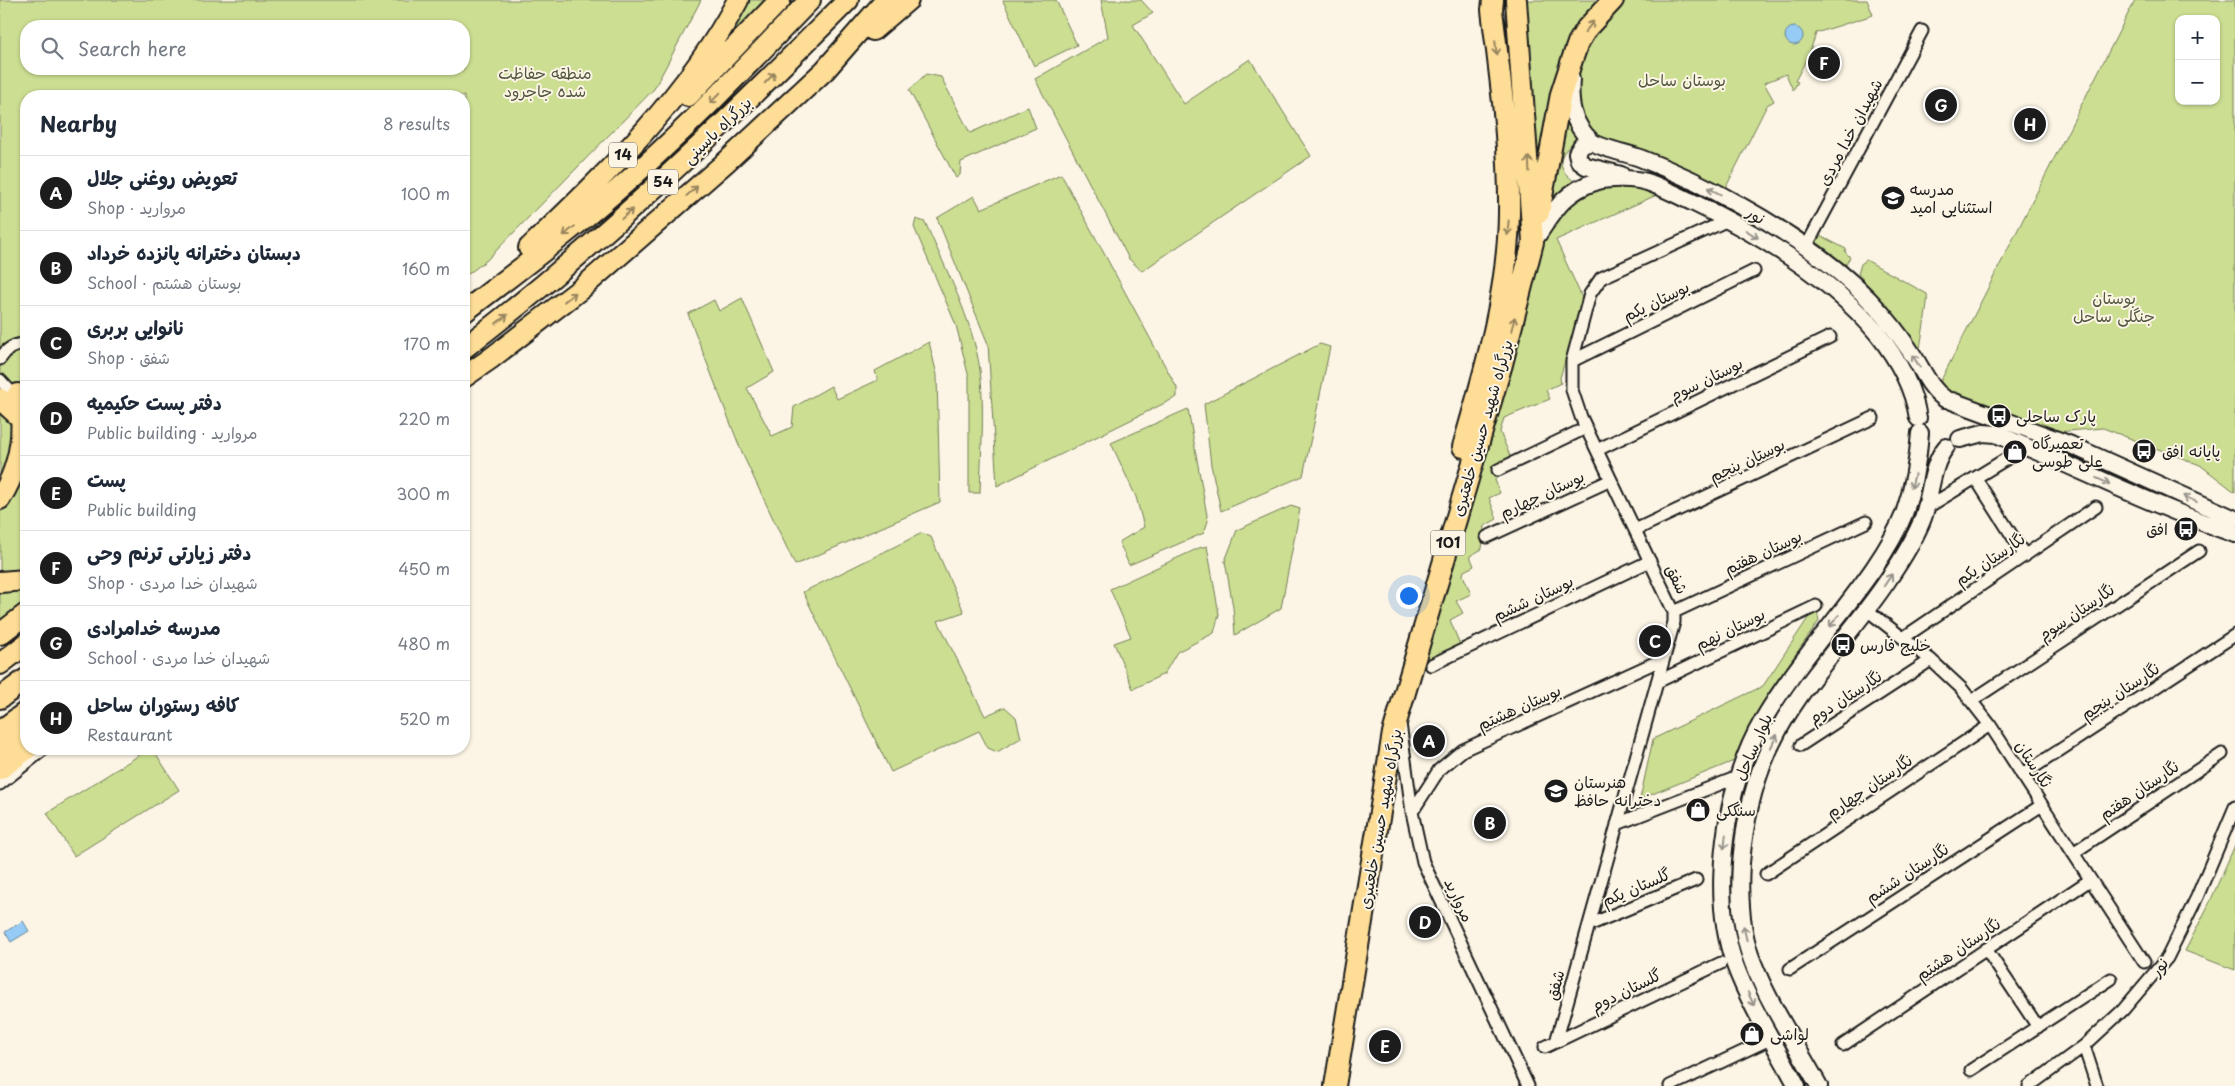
<!DOCTYPE html>
<html lang="en">
<head>
<meta charset="utf-8">
<style>
	body { margin:0; font-family:"Playpen Sans","Playpen Sans Arabic",sans-serif; background:#f2f2f3; color:#1f2937 }
	.controls { position:absolute; right:15px; top:15px; display:grid; overflow:hidden; border-radius:10px; box-shadow:0 1px 4px #0004 }
	.controls button { width:45px; height:45px; display:grid; place-items:center; padding:0; border:0; border-bottom:1px solid #e0e1e3; background:#fff; color:#1f2937; font:25px sans-serif }
	.you { position:absolute; left:1408px; top:595px; width:18px; height:18px; margin:-12px; border:4px solid #fff; border-radius:50%; background:#1a73e8; box-shadow:0 0 0 8px #1a73e833 }
	.badge { display:grid; place-items:center; width:32px; height:32px; border-radius:50%; background:#1c1c1c; color:#fff; font-size:16px; font-weight:700 }
	.pin { position:absolute; translate:-50% -50%; border:2px solid #fff; box-shadow:0 1px 5px #0006 }
	.list { margin:0; padding:0; list-style:none }
	h2 { display:flex; justify-content:space-between; align-items:center; height:65px; margin:0; padding:0 20px; font-size:21px }
	h2 small { font-size:16px; font-weight:400; color:#747a83 }
	.list li { display:grid; grid-template-columns:32px 1fr auto; gap:15px; align-items:center; box-sizing:border-box; height:75px; padding:0 20px; border-top:1px solid #e0e1e3 }
	.list b { display:block; font-size:19px; white-space:nowrap }
	.list p { margin:0; font-size:16px; white-space:nowrap; color:#747a83 }
	.list em { font-size:16px; font-style:normal; color:#747a83 }
	.icon { flex:none; width:28px; height:28px; fill:none; stroke:currentColor; stroke-width:2; stroke-linecap:round; stroke-linejoin:round }
	.map { position:relative; flex:none; width:2235px; height:1086px; overflow:hidden }
	.search { position:absolute; background:#fff; box-shadow:0 1px 4px #0004; left:20px; top:20px; width:450px; height:55px; display:flex; align-items:center; gap:12px; box-sizing:border-box; padding:0 18px; border-radius:20px; color:#747a83; font-size:19px }
	.panel { position:absolute; background:#fff; box-shadow:0 1px 4px #0004; left:20px; top:90px; width:450px; height:665px; border-radius:20px }
	.map>svg:first-child { display:block }
	.green { fill:#cbde92; stroke:#747d57; fill-rule:evenodd }
	.water { fill:#95cbf4; stroke:#65859e }
	.lines { fill:none; stroke-linecap:round; stroke-linejoin:round }
	.street-casing { stroke:#1c1c1c; stroke-width:15 }
	.secondary-casing { stroke:#1c1c1c; stroke-width:20 }
	.highway-casing { stroke:#1c1c1c; stroke-width:24 }
	.street { stroke:#fcf5e5; stroke-width:11 }
	.secondary { stroke:#fcf5e5; stroke-width:16 }
	.highway { stroke:#fedd96; stroke-width:20 }
	.oneway { stroke:#98865f }
	.oneway2 { stroke:#97938b }
	.labels { text-anchor:middle; stroke-width:4; stroke-linejoin:round; paint-order:stroke }
	.shield { fill:#fcf5e5; stroke:#5f5d58; stroke-width:1 }
	.shield-label { font-size:15px; font-weight:bold; fill:#1c1c1c }
	.park-label { font-size:16px; fill:#51563f; stroke:#fcf5e5 }
	.street-label { font-size:16px; fill:#1c1c1c; stroke:#fcf5e5 }
	.poi-label { font-size:16px; fill:#1c1c1c; stroke:#fcf5e5; text-anchor:start }
</style>
</head>
<body>
<div class="map">
<svg width="2235" height="1086" viewBox="0 0 2235 1086">
	<rect width="100%" height="100%" fill="#fcf5e5"/>
	<filter id="ink" filterUnits="userSpaceOnUse"><feTurbulence type="fractalNoise" baseFrequency=".02" numOctaves="2"/><feDisplacementMap in="SourceGraphic" scale="10" xChannelSelector="R" yChannelSelector="G"/><feConvolveMatrix kernelMatrix="1 2 1 2 8 2 1 2 1" color-interpolation-filters="sRGB"/></filter>
	<g filter="url(#ink)">
		<path class="green" d="M 0,0 L 701,0 L 654,89 L 487,260 L 464,277 L 464,96 L 26,96 L 26,609 L 0,628 ZM 26,26 L 464,26 L 464,69 L 26,69 Z
			M 751,0 L 773,0 L 701,69 Z
			M 1005,0 L 1056,0 L 1077,45 L 1034,66 L 1003,1 Z
			M 1101,0 L 1141,0 L 1153,13 L 1133,25 L 1184,104 L 1250,59 L 1311,156 L 1142,271 L 1129,259 L 1035,79 L 1108,37 Z
			M 1524,0 L 1607,0 L 1593,14 L 1537,202 Z
			M 1619,0 L 1867,0 L 1873,15 L 1816,33 C 1812,48 1802,69 1795,81 L 1798,82 L 1793,90 L 1786,74 L 1764,83 L 1774,101 L 1767,105 L 1726,187 L 1658,156 L 1593,134 L 1575,108 L 1574,80 L 1580,51 Z
			M 2135,0 L 2235,0 L 2235,492 L 2200,465 L 2103,428 L 2045,433 L 1937,388 ZM 2179,19 L 2216,19 L 2216,101 L 2179,101 Z
			M 926,74 L 941,77 L 970,133 L 1028,107 L 1036,128 L 961,162 L 960,175 L 956,178 L 909,90 Z
			M 1566,90 L 1583,140 C 1571,142 1556,155 1563,169 C 1565,175 1573,180 1578,184 L 1547,211 Z
			M 1061,174 L 1177,388 L 1177,397 L 997,486 L 988,344 L 937,218 L 974,196 L 981,209 Z
			M 1622,182 L 1659,194 L 1556,240 L 1583,300 L 1560,378 L 1561,383 L 1546,390 L 1550,399 L 1504,418 L 1500,432 L 1510,456 L 1495,480 L 1500,493 L 1489,498 L 1497,519 L 1484,526 L 1482,549 L 1470,556 L 1474,566 L 1464,571 L 1463,575 L 1471,594 L 1456,601 L 1463,613 L 1450,620 L 1460,645 L 1419,665 L 1544,236 L 1577,194 Z
			M 916,219 L 925,222 C 945,268 973,320 980,370 C 985,410 981,452 980,493 L 969,493 L 969,378 L 956,325 L 914,227 Z
			M 1819,235 L 1846,249 L 1845,252 L 1850,257 L 1845,266 L 1814,242 Z
			M 1866,260 L 1927,294 C 1929,302 1921,338 1920,350 L 1903,325 L 1858,274 L 1861,264 Z
			M 742,298 L 774,372 L 747,388 L 772,436 L 792,427 L 794,407 L 831,386 L 837,399 L 878,380 L 875,371 L 929,342 L 937,375 L 940,502 L 795,565 L 742,453 L 688,314 L 714,300 L 719,311 Z
			M 1320,344 L 1330,347 L 1303,476 L 1221,511 L 1211,465 L 1204,404 Z
			M 1188,409 L 1208,521 L 1204,533 L 1129,565 L 1119,542 L 1144,527 L 1136,497 L 1111,443 Z
			M 1291,506 L 1300,509 L 1281,608 L 1235,635 L 1233,607 L 1225,561 L 1237,530 Z
			M 922,533 L 931,537 L 964,612 L 938,621 L 985,716 L 1005,707 L 1016,717 L 1021,738 L 997,752 L 988,748 L 979,731 L 891,772 L 803,592 Z
			M 1207,546 L 1219,614 L 1214,633 L 1177,652 L 1164,674 L 1133,689 L 1114,643 L 1131,637 L 1110,589 L 1199,548 Z
			M 1816,606 L 1819,621 L 1770,691 L 1734,761 L 1640,799 L 1653,739 L 1763,686 Z
			M 149,749 L 153,749 L 179,790 L 74,856 L 47,813 Z
			M 2235,845 L 2235,970 L 2185,951 L 2209,904 Z"/>
		<path class="water" d="M1785 36a9 9 0 1 1 18 0a9 9 0 1 1-18 0Z
			M 23,921 L 29,931 L 11,942 L 5,932 Z"/>
		<g class="lines">
			<defs>
				<path id="street" d="M 1806,247 L 1922,31
					M 0,359 C 6,349 14,344 26,344
					M 1572,361 L 1754,271
					M 0,380 L 11,392 L 23,395
					M 1597,450 L 1830,337
					M 1498,470 L 1586,428
					M 1976,479 L 2025,556
					M 1931,505 L 2011,456
					M 1635,530 L 1873,418
					M 1487,537 L 1611,480
					M 1867,610 L 1931,660 L 1961,688 L 1990,725 L 2144,962
					M 1674,612 L 1866,522
					M 1903,638 L 2096,507
					M 1431,665 L 1650,561
					M 1657,682 L 1816,606
					M 1971,701 L 2199,551
					M 1400,723 L 1412,812 L 1423,862 L 1528,1086
					M 1801,745 L 1931,660
					M 2022,775 L 2235,635
					M 0,784 L 44,749
					M 1412,812 L 1439,770 L 1463,750 L 1663,659
					M 1617,824 L 1738,777
					M 2073,853 L 2222,754
					M 1766,874 L 1990,725
					M 1589,925 L 1696,880
					M 1986,949 L 2038,1027
					M 1790,969 L 2042,805
					M 1556,1042 L 1674,622 L 1674,612 L 1581,417 L 1572,390 L 1572,361 L 1590,294 L 1601,278 L 1728,220
					M 1843,1045 L 2090,880
					M 2084,1046 L 2097,1086
					M 1545,1047 L 1721,963
					M 1971,1070 L 2111,979
					M 1670,1086 L 1770,1039
					M 2029,1086 L 2084,1046 L 2123,1010 L 2167,958 L 2197,897 L 2235,807"/>
				<path id="secondary" d="M 1571,79 C 1569,103 1572,123 1591,141 C 1597,147 1630,154 1640,158 C 1674,171 1708,187 1739,205 C 1791,234 1844,269 1883,315 C 1895,329 1906,344 1916,360 C 1925,375 1931,389 1945,399
					M 1592,142 L 1582,145 L 1577,153 L 1579,161 L 1586,166 L 1621,175
					M 1533,242 C 1552,215 1562,191 1598,181 C 1611,178 1633,178 1647,182 C 1662,187 1677,195 1692,202 C 1757,233 1830,277 1877,333 C 1897,358 1913,386 1918,418
					M 1952,401 L 2071,445 L 2235,519
					M 1960,439 L 1983,433 L 1996,434 C 2076,467 2153,506 2235,534
					M 1797,1086 C 1776,1046 1751,1008 1735,965 C 1709,894 1725,784 1763,720 C 1783,686 1807,655 1831,625 C 1856,593 1889,552 1904,514 C 1913,488 1918,461 1920,433
					M 1819,1086 C 1797,1046 1770,1006 1753,963 C 1741,933 1739,895 1741,863 C 1745,816 1756,771 1779,729 C 1809,675 1854,631 1888,580 C 1901,561 1915,539 1923,518 C 1931,495 1931,465 1946,447"/>
				<path id="highway" d="M 873,30 L 908,0
					M 688,96 L 780,0
					M 1539,213 L 1561,94 L 1572,60 L 1578,43 L 1587,28 L 1613,0
					M 529,248 C 607,173 687,97 738,0
					M 464,312 C 508,278 553,245 595,209 C 672,145 741,72 810,0
					M 464,348 C 602,243 726,123 848,0
					M 464,377 L 490,359 L 582,288 L 726,162 L 825,70 L 886,0
					M 0,399 L 22,419
					M 1463,447 C 1485,370 1508,294 1509,214 C 1510,145 1500,77 1492,10 L 1493,0
					M 0,499 C 20,467 26,431 18,394
					M 0,582 L 26,580
					M 0,634 L 26,614
					M 0,664 L 26,644
					M 0,698 L 26,679
					M 0,731 L 26,712
					M 0,748 L 26,730
					M 0,769 L 27,749
					M 1335,1086 L 1393,733 L 1502,364 L 1533,242 L 1516,0"/>
			</defs>
			<use href="#street" class="street-casing"/>
			<use href="#secondary" class="secondary-casing"/>
			<use href="#highway" class="highway-casing"/>
			<use href="#street" class="street"/>
			<use href="#secondary" class="secondary"/>
			<use href="#highway" class="highway"/>
		</g>
		<defs><path id="oneway-shaft" d="M-6 0H5M1.5-3L5.5 0L1.5 3" fill="none" stroke-width="1.6" stroke-linecap="round" stroke-linejoin="round" transform="scale(1.25)"/></defs>
		<g class="oneway">
			<use href="#oneway-shaft" transform="translate(1589 27) rotate(-52)"/>
			<use href="#oneway-shaft" transform="translate(1496 48) rotate(84)"/>
			<use href="#oneway-shaft" transform="translate(770 78) rotate(-45)"/>
			<use href="#oneway-shaft" transform="translate(715 98) rotate(135)"/>
			<use href="#oneway-shaft" transform="translate(1529 164) rotate(-93)"/>
			<use href="#oneway-shaft" transform="translate(692 191) rotate(-41)"/>
			<use href="#oneway-shaft" transform="translate(627 214) rotate(-42)"/>
			<use href="#oneway-shaft" transform="translate(1508 228) rotate(95)"/>
			<use href="#oneway-shaft" transform="translate(569 231) rotate(141)"/>
			<use href="#oneway-shaft" transform="translate(570 297) rotate(-38)"/>
			<use href="#oneway-shaft" transform="translate(502 319) rotate(-38)"/>
			<use href="#oneway-shaft" transform="translate(1513 324) rotate(-75)"/>
		</g>
		<g class="oneway2">
			<use href="#oneway-shaft" transform="translate(1714 191) rotate(-153)"/>
			<use href="#oneway-shaft" transform="translate(1752 234) rotate(32)"/>
			<use href="#oneway-shaft" transform="translate(1916 361) rotate(-122)"/>
			<use href="#oneway-shaft" transform="translate(1913 481) rotate(103)"/>
			<use href="#oneway-shaft" transform="translate(2103 481) rotate(25)"/>
			<use href="#oneway-shaft" transform="translate(2190 499) rotate(-156)"/>
			<use href="#oneway-shaft" transform="translate(1888 580) rotate(-56)"/>
			<use href="#oneway-shaft" transform="translate(1834 621) rotate(128)"/>
			<use href="#oneway-shaft" transform="translate(1774 741) rotate(-65)"/>
			<use href="#oneway-shaft" transform="translate(1725 842) rotate(96)"/>
			<use href="#oneway-shaft" transform="translate(1745 933) rotate(-103)"/>
			<use href="#oneway-shaft" transform="translate(1751 999) rotate(65)"/>
		</g>
	</g>
	<defs>
		<symbol id="school-disc" viewBox="-11 -11 22 22"><circle r="9.5" fill="#1c1c1c" stroke="#fcf5e5"/><path d="M0-5L7-2L0 1L-7-2ZM-4 1L0 2.5L4 1V4Q0 6-4 4Z" fill="#fff"/></symbol>
		<symbol id="bus-disc" viewBox="-11 -11 22 22"><circle r="9.5" fill="#1c1c1c" stroke="#fcf5e5"/><path d="M-5-6H5V4H4V6H2V4H-2V6H-4V4H-5ZM-3.5-4V0h7V-4ZM-3.5 1.2v1.5H-2V1.2ZM2 1.2v1.5H3.5V1.2Z" fill="#fff"/></symbol>
		<symbol id="shop-disc" viewBox="-11 -11 22 22"><circle r="9.5" fill="#1c1c1c" stroke="#fcf5e5"/><path d="M-5-2.5h2.3a2.7 3.5 0 0 1 5.4 0H5L5.5 6h-11ZM-1.5-2.5h3a1.5 2.3 0 0 0-3 0Z" fill="#fff"/></symbol>
	</defs>
	<g fill-rule="evenodd">
		<use href="#school-disc" x="1879" y="184" width="28" height="28"/>
		<use href="#bus-disc" x="1985" y="402" width="28" height="28"/>
		<use href="#bus-disc" x="2130" y="437" width="28" height="28"/>
		<use href="#shop-disc" x="2001" y="438" width="28" height="28"/>
		<use href="#bus-disc" x="2172" y="515" width="28" height="28"/>
		<use href="#bus-disc" x="1829" y="631" width="28" height="28"/>
		<use href="#school-disc" x="1542" y="777" width="28" height="28"/>
		<use href="#shop-disc" x="1684" y="796" width="28" height="28"/>
		<use href="#shop-disc" x="1738" y="1020" width="28" height="28"/>
	</g>
	<g class="labels">
		<g class="shield">
			<rect x="609" y="142.5" width="28" height="25" rx="4"/>
			<rect x="648" y="169.5" width="30" height="25" rx="4"/>
			<rect x="1430.5" y="530.5" width="35" height="25" rx="4"/>
		</g>
		<g class="shield-label">
			<text x="623" y="160">14</text>
			<text x="663" y="187">54</text>
			<text x="1448" y="548">101</text>
		</g>
		<g class="park-label">
			<text x="545" y="79">منطقه حفاظت<tspan x="545" dy="18">شده جاجرود</tspan></text>
			<text x="1682" y="86">بوستان ساحل</text>
			<text x="2114" y="304">بوستان<tspan x="2114" dy="18">جنگلی ساحل</tspan></text>
		</g>
		<g class="street-label">
			<text transform="translate(717 130) rotate(-44)" y="6">بزرگراه یاسینی</text>
			<text transform="translate(1850 132) rotate(-62)" y="6">شهیدان خدا مردی</text>
			<text transform="translate(1756 215) rotate(32)" y="6">نور</text>
			<text transform="translate(1656 301) rotate(-26)" y="6">بوستان یکم</text>
			<text transform="translate(1706 379) rotate(-26)" y="6">بوستان سوم</text>
			<text transform="translate(1482 428) rotate(-74)" y="6">بزرگراه شهید حسین خلعتبری</text>
			<text transform="translate(1747 460) rotate(-25)" y="6">بوستان پنجم</text>
			<text transform="translate(1542 494) rotate(-25)" y="6">بوستان چهارم</text>
			<text transform="translate(1763 552) rotate(-25)" y="6">بوستان هفتم</text>
			<text transform="translate(1990 559) rotate(-34)" y="6">نگارستان یکم</text>
			<text transform="translate(1677 579) rotate(64)" y="6">شفق</text>
			<text transform="translate(1533 598) rotate(-25)" y="6">بوستان ششم</text>
			<text transform="translate(2076 612) rotate(-34)" y="6">نگارستان سوم</text>
			<text transform="translate(1730 629) rotate(-26)" y="6">بوستان نهم</text>
			<text transform="translate(2120 691) rotate(-33)" y="6">نگارستان پنجم</text>
			<text transform="translate(1845 697) rotate(-33)" y="6">نگارستان دوم</text>
			<text transform="translate(1519 707) rotate(-24)" y="6">بوستان هشتم</text>
			<text transform="translate(1753 747) rotate(-66)" y="6">بلوار ساحل</text>
			<text transform="translate(2034 764) rotate(57)" y="6">نگارستان</text>
			<text transform="translate(1869 786) rotate(-34)" y="6">نگارستان چهارم</text>
			<text transform="translate(2139 790) rotate(-34)" y="6">نگارستان هفتم</text>
			<text transform="translate(1380 819) rotate(-80)" y="6">بزرگراه شهید حسین خلعتبری</text>
			<text transform="translate(1907 873) rotate(-33)" y="6">نگارستان ششم</text>
			<text transform="translate(1636 887) rotate(-23)" y="6">گلستان یکم</text>
			<text transform="translate(1459 900) rotate(65)" y="6">مروارید</text>
			<text transform="translate(1958 949) rotate(-34)" y="6">نگارستان هشتم</text>
			<text transform="translate(2159 967) rotate(-52)" y="6">نور</text>
			<text transform="translate(1555 985) rotate(-75)" y="6">شفق</text>
			<text transform="translate(1626 990) rotate(-26)" y="6">گلستان دوم</text>
		</g>
		<g class="poi-label">
			<text x="1910" y="195">مدرسه<tspan x="1910" dy="18">استثنایی امید</tspan></text>
			<text x="2016" y="422">پارک ساحلی</text>
			<text x="2032" y="449">تعمیرگاه<tspan x="2032" dy="18">علی طوسی</tspan></text>
			<text x="2162" y="457">پایانه افق</text>
			<text x="2168" y="535" text-anchor="end">افق</text>
			<text x="1860" y="651">خلیج فارس</text>
			<text x="1574" y="788">هنرستان<tspan x="1574" dy="18">دخترانه حافظ</tspan></text>
			<text x="1716" y="816">سنگکی</text>
			<text x="1770" y="1040">لواشی</text>
		</g>
	</g>
</svg>
<div class="controls">
<button>+</button>
<button>−</button>
</div>
<div class="you"></div>
<div class="pin badge" style="left:1429px;top:741px">A</div>
<div class="pin badge" style="left:1490px;top:823px">B</div>
<div class="pin badge" style="left:1655px;top:641px">C</div>
<div class="pin badge" style="left:1425px;top:922px">D</div>
<div class="pin badge" style="left:1385px;top:1046px">E</div>
<div class="pin badge" style="left:1824px;top:63px">F</div>
<div class="pin badge" style="left:1941px;top:105px">G</div>
<div class="pin badge" style="left:2030px;top:124px">H</div>
<div class="search"><svg class="icon" aria-label="search" viewBox="0 0 24 24"><circle cx="10" cy="10" r="6"/><path d="M15 15l6 6"/></svg>Search here</div>
<section class="panel">
<h2>Nearby<small>8 results</small></h2>
<ul class="list">
<li><span class="badge">A</span><div><b>تعویض روغنی جلال</b><p>Shop · مروارید</p></div><em>100 m</em></li>
<li><span class="badge">B</span><div><b>دبستان دخترانه پانزده خرداد</b><p>School · بوستان هشتم</p></div><em>160 m</em></li>
<li><span class="badge">C</span><div><b>نانوایی بربری</b><p>Shop · شفق</p></div><em>170 m</em></li>
<li><span class="badge">D</span><div><b>دفتر پست حکیمیه</b><p>Public building · مروارید</p></div><em>220 m</em></li>
<li><span class="badge">E</span><div><b>پست</b><p>Public building</p></div><em>300 m</em></li>
<li><span class="badge">F</span><div><b>دفتر زیارتی ترنم وحی</b><p>Shop · شهیدان خدا مردی</p></div><em>450 m</em></li>
<li><span class="badge">G</span><div><b>مدرسه خدامرادی</b><p>School · شهیدان خدا مردی</p></div><em>480 m</em></li>
<li><span class="badge">H</span><div><b>کافه رستوران ساحل</b><p>Restaurant</p></div><em>520 m</em></li>
</ul>
</section>
</div>
</body>
</html>
